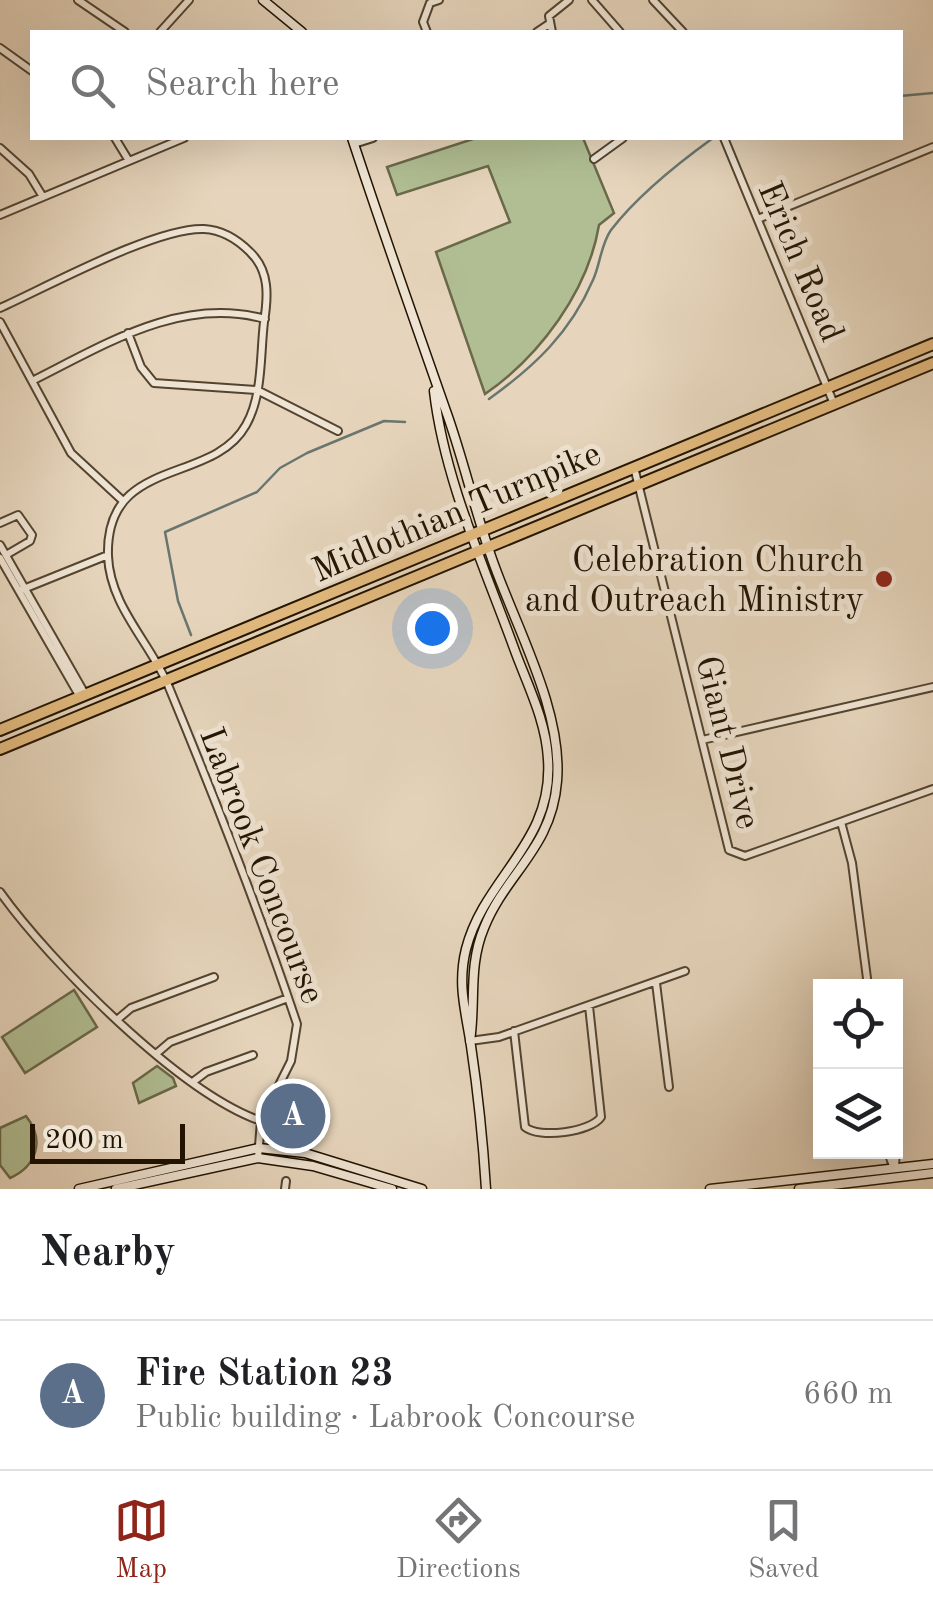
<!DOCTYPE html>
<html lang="en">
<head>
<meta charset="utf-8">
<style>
	body { margin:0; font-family:"Old Standard TT",serif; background:#f2f2f2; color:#202124 }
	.controls { position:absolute; right:30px; bottom:30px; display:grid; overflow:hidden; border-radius:0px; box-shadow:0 10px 40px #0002 }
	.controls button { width:90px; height:90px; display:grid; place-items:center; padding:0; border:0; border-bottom:2px solid #e0e0e0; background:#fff; color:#202124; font:50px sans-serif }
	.scale { position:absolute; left:30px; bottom:25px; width:155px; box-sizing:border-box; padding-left:10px; border:5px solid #221401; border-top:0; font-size:28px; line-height:35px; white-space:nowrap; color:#221401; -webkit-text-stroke:8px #efe4d3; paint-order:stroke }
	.you { position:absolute; left:432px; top:628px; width:35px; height:35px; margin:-25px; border:8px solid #fff; border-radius:50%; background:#1a73e8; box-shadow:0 0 0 15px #1a73e833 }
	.badge { display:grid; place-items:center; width:65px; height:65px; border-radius:50%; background:#8f2418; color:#fff; font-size:32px; font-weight:700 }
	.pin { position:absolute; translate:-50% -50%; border:5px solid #fff; box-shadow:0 2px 10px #0006 }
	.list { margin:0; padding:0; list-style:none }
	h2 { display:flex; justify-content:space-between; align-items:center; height:130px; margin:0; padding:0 40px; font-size:42px }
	h2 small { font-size:32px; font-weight:400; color:#757577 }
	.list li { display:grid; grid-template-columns:65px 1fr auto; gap:30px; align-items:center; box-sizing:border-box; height:150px; padding:0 40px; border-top:2px solid #e0e0e0 }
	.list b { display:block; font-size:38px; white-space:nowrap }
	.list p { margin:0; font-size:32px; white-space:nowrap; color:#757577 }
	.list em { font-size:32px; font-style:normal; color:#757577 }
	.icon { flex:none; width:55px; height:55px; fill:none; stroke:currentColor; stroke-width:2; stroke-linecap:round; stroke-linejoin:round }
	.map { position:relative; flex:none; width:933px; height:1189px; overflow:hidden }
	.search { position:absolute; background:#fff; box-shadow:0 10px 40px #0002; left:30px; right:30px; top:30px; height:110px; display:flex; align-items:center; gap:25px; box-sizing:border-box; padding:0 35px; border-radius:0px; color:#757577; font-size:38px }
	.sheet { height:280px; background:#fff }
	nav { display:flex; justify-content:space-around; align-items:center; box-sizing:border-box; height:140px; border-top:2px solid #e0e0e0; background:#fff; font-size:28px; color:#757577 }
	nav a { display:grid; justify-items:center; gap:5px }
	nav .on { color:#8f2418 }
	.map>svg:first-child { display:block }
	.green { fill:#b1be93; stroke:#6a694a; stroke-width:2.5 }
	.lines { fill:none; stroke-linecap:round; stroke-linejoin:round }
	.stream { stroke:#69766f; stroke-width:2.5 }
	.street-casing { stroke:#534430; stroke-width:10 }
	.secondary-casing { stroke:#221401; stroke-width:11 }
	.primary-casing { stroke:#221401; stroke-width:14 }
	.street { stroke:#efe4d3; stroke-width:6 }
	.secondary { stroke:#efe4d3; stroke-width:8 }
	.primary { stroke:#e3ba7e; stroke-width:10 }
	.poi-dot { fill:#8f2418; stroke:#efe4d3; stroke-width:4 }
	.labels { text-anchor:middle; stroke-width:10; stroke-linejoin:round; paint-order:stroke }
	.street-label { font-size:35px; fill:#221401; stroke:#efe4d3 }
	.poi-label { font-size:35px; fill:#221401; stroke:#efe4d3; text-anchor:end }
</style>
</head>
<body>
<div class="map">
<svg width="933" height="1189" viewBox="0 0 933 1189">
	<rect width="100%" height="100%" fill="#e6d5bc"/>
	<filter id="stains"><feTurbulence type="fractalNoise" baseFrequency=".002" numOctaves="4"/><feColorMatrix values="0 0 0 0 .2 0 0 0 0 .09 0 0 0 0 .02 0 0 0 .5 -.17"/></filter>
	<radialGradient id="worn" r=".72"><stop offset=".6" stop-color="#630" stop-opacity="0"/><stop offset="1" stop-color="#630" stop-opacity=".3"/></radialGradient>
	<path class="green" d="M 476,138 L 583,138 L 614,213 L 599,225 C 588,291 540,356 485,394 L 436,252 L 510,222 L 488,166 L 397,195 L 387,167 Z
		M 74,990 L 97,1027 L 25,1073 L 2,1037 Z
		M 157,1066 L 173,1078 L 176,1086 L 139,1103 L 133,1083 Z
		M 26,1116 C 45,1140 37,1166 10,1178 L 0,1165 L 0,1128 Z"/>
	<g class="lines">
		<path class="stream" d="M 900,96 L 933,93
			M 489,399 C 535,366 570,333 593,280 C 600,265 601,244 611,230 C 638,195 677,164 713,138
			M 191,635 L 178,601 L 165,532 L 257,492 L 280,468 L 307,453 L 384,421 L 405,422"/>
		<defs>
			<path id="street" d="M 78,0 L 125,32
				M 592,0 L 620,32
				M 653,0 L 683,32
				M 160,32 L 189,0
				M 427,32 L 423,22 L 430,3 L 439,0
				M 537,32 L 549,24
				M 552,32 L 549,16 L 569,0
				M 0,48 L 32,71
				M 115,138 L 129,161
				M 724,138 L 834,404
				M 354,144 L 373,138
				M 0,148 L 29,174 L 43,197
				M 594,159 L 623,138
				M 0,215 L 184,138
				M 758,219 L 933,147
				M 0,308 C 47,287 156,227 204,229 C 223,230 237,239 250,252 C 270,271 268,297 264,322 C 260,355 263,395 246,425 C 212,486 105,455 108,556 C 110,606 149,641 168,685 C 214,796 259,910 297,1024 L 291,1061 L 261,1121
				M 0,322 L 71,453 L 123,501
				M 128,333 L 141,367 L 154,383 L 257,390 L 338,431
				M 32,381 C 106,344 181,296 265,319
				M 634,467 L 729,850 L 745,856 L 933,789
				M 0,523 L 18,515 L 32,535 L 30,541 L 6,555
				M 0,545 L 85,694
				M 0,558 L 80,697
				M 21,590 L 108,555
				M 702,740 L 933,687
				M 841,822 L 852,863 L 868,986
				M 0,892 C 50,962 180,1093 261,1121 L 258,1158
				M 656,983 L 669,1087
				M 118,1019 L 131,1008 L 214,977
				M 514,1031 L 525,1127 C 539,1139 591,1132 601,1117 L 589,1006
				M 470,1041 L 499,1037 L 685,971
				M 157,1053 L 170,1042 L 288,998
				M 194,1081 L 206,1072 L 253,1055
				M 888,1152 L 894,1169
				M 895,1168 L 896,1147
				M 285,1189 L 286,1181"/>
			<path id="secondary" d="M 263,0 L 302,32
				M 352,138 C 382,229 414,320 446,411 C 463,458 474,508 491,556 C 514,624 563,709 557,781 C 552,848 506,873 484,928 C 468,966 476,1002 470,1041
				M 434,391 C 444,479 485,568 515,651 C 528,686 546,721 548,759 C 554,843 485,876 466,949 C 457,985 466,1012 471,1046 C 478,1093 483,1141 486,1189
				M 79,1189 L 259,1148 L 305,1153 L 422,1189
				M 116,1189 L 258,1158 L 313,1166 L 392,1189
				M 710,1189 L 933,1164
				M 799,1189 L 933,1173"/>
			<path id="primary" d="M 0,730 L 933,344
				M 0,749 L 933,363"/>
		</defs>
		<use href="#street" class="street-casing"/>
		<use href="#secondary" class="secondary-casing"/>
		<use href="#primary" class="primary-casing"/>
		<use href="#street" class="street"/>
		<use href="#secondary" class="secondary"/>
		<use href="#primary" class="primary"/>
	</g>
	<circle class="poi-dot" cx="884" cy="579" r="10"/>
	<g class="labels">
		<g class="street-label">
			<text transform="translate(802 261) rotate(67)" y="12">Erich Road</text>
			<text transform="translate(456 511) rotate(-23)" y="12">Midlothian Turnpike</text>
			<text transform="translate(729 742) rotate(76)" y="12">Giant Drive</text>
			<text transform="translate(263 865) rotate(69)" y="12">Labrook Concourse</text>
		</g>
		<g class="poi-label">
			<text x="864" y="571">Celebration Church<tspan x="864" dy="40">and Outreach Ministry</tspan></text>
		</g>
	</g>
	<rect width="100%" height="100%" filter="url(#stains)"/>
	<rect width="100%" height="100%" fill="url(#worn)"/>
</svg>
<div class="controls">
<button><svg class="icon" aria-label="locate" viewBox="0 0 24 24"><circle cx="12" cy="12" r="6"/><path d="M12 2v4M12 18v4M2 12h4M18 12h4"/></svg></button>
<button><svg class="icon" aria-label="layers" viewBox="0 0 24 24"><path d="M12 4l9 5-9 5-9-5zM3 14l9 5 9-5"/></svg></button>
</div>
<div class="scale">200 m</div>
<div class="you"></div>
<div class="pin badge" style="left:293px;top:1116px;background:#5c6f8a">A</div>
<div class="search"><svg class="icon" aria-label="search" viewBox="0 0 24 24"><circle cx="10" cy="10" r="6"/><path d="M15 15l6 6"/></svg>Search here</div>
</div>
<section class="sheet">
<h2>Nearby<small></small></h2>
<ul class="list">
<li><span class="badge" style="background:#5c6f8a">A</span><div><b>Fire Station 23</b><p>Public building · Labrook Concourse</p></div><em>660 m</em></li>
</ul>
</section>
<nav>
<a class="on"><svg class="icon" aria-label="map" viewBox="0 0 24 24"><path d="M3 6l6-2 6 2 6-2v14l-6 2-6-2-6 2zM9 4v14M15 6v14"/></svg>Map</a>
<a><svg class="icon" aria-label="directions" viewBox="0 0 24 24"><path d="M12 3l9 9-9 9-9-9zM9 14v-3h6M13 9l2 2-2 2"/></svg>Directions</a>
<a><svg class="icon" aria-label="saved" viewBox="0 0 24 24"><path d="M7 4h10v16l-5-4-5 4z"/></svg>Saved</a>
</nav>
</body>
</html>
